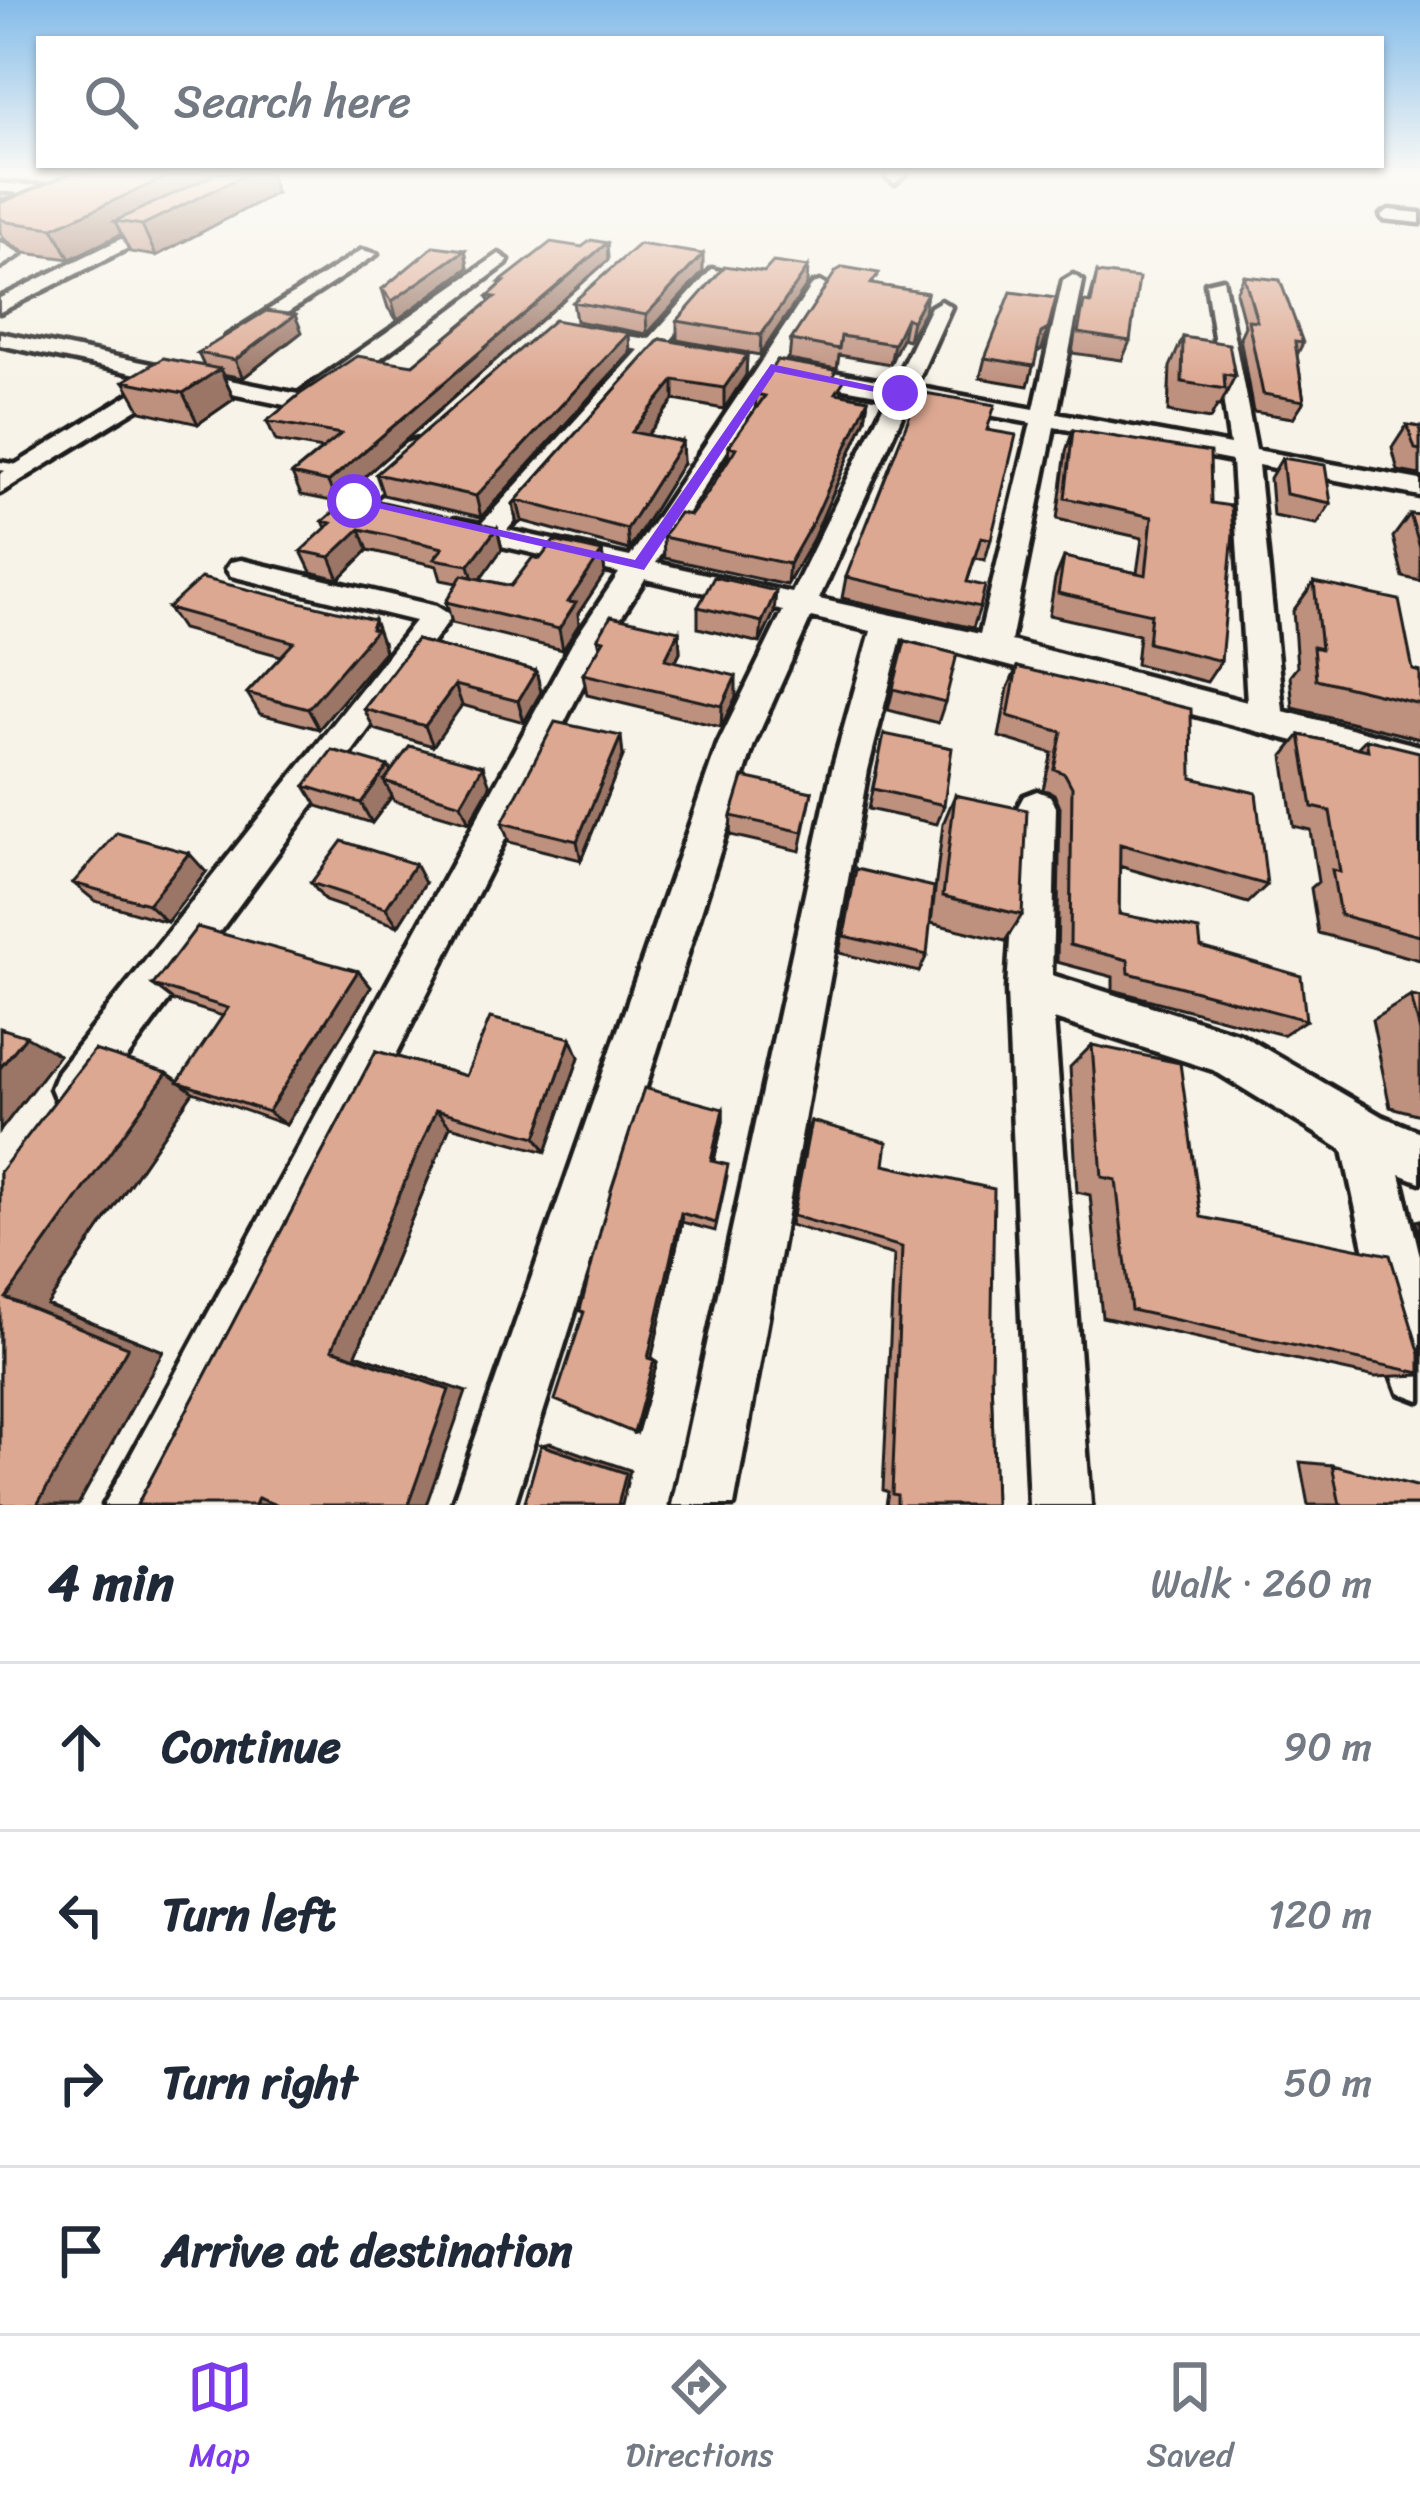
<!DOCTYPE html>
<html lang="en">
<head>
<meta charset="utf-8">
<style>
	body { margin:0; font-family:Sriracha,sans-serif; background:#f6f6f7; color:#1f2937 }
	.stop { position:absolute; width:36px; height:36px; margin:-27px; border:9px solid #7c3aed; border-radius:50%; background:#fff }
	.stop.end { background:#7c3aed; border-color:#fff; box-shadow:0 3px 12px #0008 }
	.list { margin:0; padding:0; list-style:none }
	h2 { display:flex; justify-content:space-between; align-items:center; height:156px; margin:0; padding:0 48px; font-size:51px }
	h2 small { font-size:39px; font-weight:400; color:#747a83 }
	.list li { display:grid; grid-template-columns:78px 1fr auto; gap:36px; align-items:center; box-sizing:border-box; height:168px; padding:0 48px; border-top:3px solid #e0e1e3 }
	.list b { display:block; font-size:45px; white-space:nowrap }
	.list em { font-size:39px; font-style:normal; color:#747a83 }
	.icon { flex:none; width:66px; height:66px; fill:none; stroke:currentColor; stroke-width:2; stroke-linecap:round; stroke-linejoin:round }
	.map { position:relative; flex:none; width:1420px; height:1505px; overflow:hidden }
	.search { position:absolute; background:#fff; box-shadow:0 3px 9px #0004; left:36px; right:36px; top:36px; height:132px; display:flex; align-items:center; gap:30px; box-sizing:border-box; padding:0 42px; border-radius:0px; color:#747a83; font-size:45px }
	.sheet { height:828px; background:#fff }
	nav { display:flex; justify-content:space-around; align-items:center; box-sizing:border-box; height:168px; border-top:3px solid #e0e1e3; background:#fff; font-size:33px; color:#747a83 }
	nav a { display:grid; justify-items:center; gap:6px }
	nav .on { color:#7c3aed }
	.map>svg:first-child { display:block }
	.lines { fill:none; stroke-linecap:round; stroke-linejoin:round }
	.lane-casing { stroke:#1c1c1c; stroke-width:9 }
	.street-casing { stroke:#1c1c1c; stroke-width:9 }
	.lane { fill:#f7f3e8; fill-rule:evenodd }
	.street { fill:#f7f3e8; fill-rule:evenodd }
	.wall { fill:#be907e; stroke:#1c1c1c; stroke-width:3 }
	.shaded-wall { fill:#9b7666; stroke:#1c1c1c; stroke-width:3 }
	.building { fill:#dda892; stroke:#1c1c1c; stroke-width:3 }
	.route { fill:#7c3aed }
</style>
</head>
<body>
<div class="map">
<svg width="1420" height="1505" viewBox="0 0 1420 1505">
	<rect width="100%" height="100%" fill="#f7f3e8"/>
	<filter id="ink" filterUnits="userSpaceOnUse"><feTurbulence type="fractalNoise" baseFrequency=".00833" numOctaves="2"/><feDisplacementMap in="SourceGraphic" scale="24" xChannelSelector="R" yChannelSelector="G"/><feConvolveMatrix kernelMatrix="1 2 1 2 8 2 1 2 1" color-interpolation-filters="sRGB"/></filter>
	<g filter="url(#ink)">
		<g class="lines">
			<defs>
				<path id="lane" d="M 0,462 L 30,467 L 31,470 L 25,474 L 0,470 Z"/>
				<path id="street" d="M 0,173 L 110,175 L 118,180 L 110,185 L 0,179 Z
					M 890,173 L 906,173 L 895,183 L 887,178 Z
					M 1389,210 L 1420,213 L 1420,223 L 1383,219 L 1381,215 Z
					M 168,216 L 177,221 L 174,225 L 0,312 L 0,298 Z
					M 0,242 L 21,254 L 0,267 Z
					M 362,250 L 377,254 L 244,341 L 237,343 L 226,337 Z
					M 499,254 L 508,260 L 506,264 L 323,401 L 299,408 L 179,383 L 0,493 L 0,474 L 156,378 L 0,345 L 0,333 L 298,394 Z
					M 712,269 L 728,273 L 668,343 L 705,350 L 705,360 L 659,354 L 507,530 L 630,557 L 813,284 L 820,282 L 830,288 L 656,563 L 792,593 L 888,396 L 799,380 L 788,373 L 799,366 L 894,383 L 931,307 L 941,301 L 951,307 L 915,387 L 1034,409 L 1063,281 L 1073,275 L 1083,281 L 1057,413 L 1230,445 L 1206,283 L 1223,279 L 1256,450 L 1420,480 L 1420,496 L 1258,465 L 1283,711 L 1420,746 L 1420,774 L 901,638 L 868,770 L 734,1505 L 672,1505 L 832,770 L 871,631 L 811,617 L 754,744 L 514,1505 L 452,1505 L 718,744 L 783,611 L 645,579 L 604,644 L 168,1505 L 104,1505 L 573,642 L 619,573 L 445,533 L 441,527 L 455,519 L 481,524 L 639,350 L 574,337 L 574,329 L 649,339 ZM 909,400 L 1031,423 L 980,634 L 819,599 ZM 1054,427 L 1232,461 L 1247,702 L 1011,641 Z
					M 415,440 L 428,448 L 424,453 L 364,507 L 344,507 L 340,501 L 344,495 L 406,443 Z
					M 241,560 L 436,606 L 452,616 L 92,1105 L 75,1112 L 58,1105 L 51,1088 L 58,1071 L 415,621 L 231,576 L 226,569 L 231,562 Z
					M 1037,791 L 1050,796 L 1056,807 L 1052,975 L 1240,1034 L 1381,1116 L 1420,1132 L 1420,1182 L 1400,1174 L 1420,1256 L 1420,1401 L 1399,1393 L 1391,1372 L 1343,1150 L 1213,1070 L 1054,1019 L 1091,1505 L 1029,1505 L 1007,990 L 1018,807 L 1024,796 Z"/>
			</defs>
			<use href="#lane" class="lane-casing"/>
			<use href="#street" class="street-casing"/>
			<use href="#lane" class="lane"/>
			<use href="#street" class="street"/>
		</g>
		<path class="wall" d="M 71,173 L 270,173 L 276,193 L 156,256 L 130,252 L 121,234 L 70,259 L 25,253 L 4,239 L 0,232 L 0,193 L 17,196 Z
			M 607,243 L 608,260 L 336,502 L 301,495 L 292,474 L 322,449 L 276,441 L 267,421 L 413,365 L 489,302 L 488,296 L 500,285 L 500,282 L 582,247 Z
			M 465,250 L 468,268 L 397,320 L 388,308 L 382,289 Z
			M 703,272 L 647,334 L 576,321 L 573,302 Z
			M 1097,273 L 1130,341 L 1122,360 L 1072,353 L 1077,321 L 1084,302 L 1089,303 Z
			M 1244,276 L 1303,343 L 1297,355 L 1304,401 L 1293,418 L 1253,412 L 1240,337 L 1245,326 L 1236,292 Z
			M 807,285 L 760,355 L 677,340 L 677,321 Z
			M 877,285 L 927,293 L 924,312 L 908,340 L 902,338 L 890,364 L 839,355 L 837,369 L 789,360 L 791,340 Z
			M 1048,329 L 1042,349 L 1037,352 L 1028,386 L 980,378 L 985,358 Z
			M 302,332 L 243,378 L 222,374 L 234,399 L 198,424 L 141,411 L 124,381 L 204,366 L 198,353 Z
			M 1183,337 L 1235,376 L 1220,406 L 1217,406 L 1210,419 L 1168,412 L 1170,367 Z
			M 660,339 L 747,355 L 746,375 L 724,409 L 674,400 L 647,435 L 682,442 L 683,463 L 629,550 L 522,521 L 517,525 L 513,504 Z
			M 630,353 L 481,517 L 383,495 L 376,474 Z
			M 834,377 L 843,394 L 868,399 L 865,419 L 813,539 L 787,585 L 664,558 L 663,537 L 691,515 L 707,494 L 728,459 L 729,446 L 755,409 L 756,394 Z
			M 1407,425 L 1420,427 L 1420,475 L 1398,471 L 1392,448 Z
			M 988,430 L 991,539 L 985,560 L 975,558 L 967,582 L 980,607 L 973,628 L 842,598 L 846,577 Z
			M 1073,430 L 1211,503 L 1221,661 L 1207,682 L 1136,664 L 1139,635 L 1049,615 L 1055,579 L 1064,557 L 1137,573 L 1142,538 L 1057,519 L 1066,451 Z
			M 1282,458 L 1331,503 L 1317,524 L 1273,516 L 1270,478 Z
			M 1410,514 L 1420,515 L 1420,581 L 1403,577 L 1393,537 Z
			M 323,521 L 497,528 L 502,549 L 480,579 L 511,586 L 540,559 L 602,552 L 605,573 L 578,614 L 579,624 L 563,650 L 452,623 L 446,602 L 457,583 L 441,580 L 437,566 L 368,550 L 339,579 L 311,572 L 301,551 L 326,528 Z
			M 1314,582 L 1413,670 L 1420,672 L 1420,739 L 1293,708 L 1290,676 L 1297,667 L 1293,611 Z
			M 698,607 L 774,613 L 760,643 L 698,628 Z
			M 168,608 L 383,642 L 385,651 L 319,729 L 260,714 L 247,693 L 281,656 L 182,629 Z
			M 679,631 L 680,652 L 675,662 L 736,697 L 721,727 L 587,695 L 583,674 L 600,647 L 598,638 Z
			M 416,640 L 536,671 L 541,692 L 524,722 L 462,705 L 433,746 L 374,729 L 364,709 Z
			M 905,641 L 945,702 L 938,723 L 888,710 Z
			M 1017,667 L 1192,778 L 1267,885 L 1248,903 L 1119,866 L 1119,914 L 1201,947 L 1306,1020 L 1283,1035 L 1113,990 L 1113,977 L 1057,962 L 1060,807 L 1054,794 L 1043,789 L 1052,753 L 999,737 L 1008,688 Z
			M 884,734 L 944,805 L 937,824 L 868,809 Z
			M 1300,735 L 1357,748 L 1366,739 L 1420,757 L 1420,960 L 1318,933 L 1311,888 L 1318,882 L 1310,830 L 1293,826 L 1283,756 Z
			M 623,756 L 581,860 L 509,842 L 502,823 Z
			M 388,766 L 391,771 L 490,786 L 469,823 L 394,801 L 392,796 L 372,823 L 317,806 L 305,786 Z
			M 812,792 L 800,851 L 730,835 L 731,816 Z
			M 955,795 L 1022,915 L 1005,941 L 931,923 L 943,824 Z
			M 856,869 L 927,955 L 919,972 L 839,953 Z
			M 206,872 L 167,922 L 95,901 L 73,883 Z
			M 311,883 L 425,883 L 398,926 L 325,901 Z
			M 358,971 L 371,987 L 286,1125 L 193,1092 L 47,1305 L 163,1351 L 78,1505 L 0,1505 L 0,1172 L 167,1073 L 179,1081 L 223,1016 L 174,1001 L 153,985 Z
			M 1411,996 L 1420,998 L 1420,1115 L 1390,1107 L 1372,1020 Z
			M 571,1038 L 579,1057 L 546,1152 L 450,1126 L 356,1354 L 466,1392 L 137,1505 L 376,1051 L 466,1076 Z
			M 1092,1045 L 1201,1217 L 1420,1354 L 1420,1375 L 1375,1377 L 1102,1317 L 1090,1195 L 1077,1192 L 1070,1067 Z
			M 723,1109 L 723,1122 L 714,1161 L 727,1176 L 715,1231 L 682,1222 L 651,1359 L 657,1363 L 637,1432 L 584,1314 L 580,1310 Z
			M 811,1121 L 884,1165 L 991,1375 L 995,1505 L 886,1505 L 888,1492 L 883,1490 L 894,1255 L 790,1225 L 806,1133 Z
			M 1420,1220 L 1420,1249 L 1416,1221 Z
			M 1300,1462 L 1332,1465 L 1420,1505 L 1308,1505 Z"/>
		<path class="shaded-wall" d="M 175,173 L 207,173 L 213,189 L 115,221 L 121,234 L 70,259 L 53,228 Z
			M 249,173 L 270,173 L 276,193 L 156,256 L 142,225 Z
			M 607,243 L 608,260 L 336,502 L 328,482 Z
			M 465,250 L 468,268 L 397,320 L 392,301 Z
			M 703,254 L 703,272 L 647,334 L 646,315 Z
			M 808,267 L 807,285 L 760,355 L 761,335 Z
			M 927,293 L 924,312 L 908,340 L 912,321 Z
			M 295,315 L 302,332 L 243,378 L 235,360 Z
			M 906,318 L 902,338 L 890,364 L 894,344 Z
			M 1048,329 L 1042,349 L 1035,353 L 1041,333 Z
			M 629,333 L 630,353 L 481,517 L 476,496 Z
			M 747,355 L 746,375 L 724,409 L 724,388 Z
			M 220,369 L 234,399 L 198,424 L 183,393 Z
			M 674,380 L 674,400 L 634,453 L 632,432 Z
			M 868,399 L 865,419 L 813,539 L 787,585 L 789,564 Z
			M 682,442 L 683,463 L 629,550 L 627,529 Z
			M 517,500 L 522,521 L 517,525 L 513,504 Z
			M 497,528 L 502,549 L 475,587 L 469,565 Z
			M 360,529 L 368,550 L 339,579 L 330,557 Z
			M 602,552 L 605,573 L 578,614 L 579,624 L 563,650 L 559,629 L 568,602 Z
			M 776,591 L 774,613 L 760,643 L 762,622 Z
			M 374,620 L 385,651 L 319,729 L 308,709 L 371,629 Z
			M 679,631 L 680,652 L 666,680 L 665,659 Z
			M 536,671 L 541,692 L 524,722 L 518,701 Z
			M 736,676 L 736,697 L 721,727 L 722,706 Z
			M 455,685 L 462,705 L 433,746 L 425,726 Z
			M 621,736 L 623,756 L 581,860 L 577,841 Z
			M 388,766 L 398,785 L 384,781 L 392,796 L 372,823 L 361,803 Z
			M 483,766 L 490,786 L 469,823 L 461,804 Z
			M 189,853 L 206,872 L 167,922 L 148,904 Z
			M 415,864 L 425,883 L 398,926 L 386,908 Z
			M 358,971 L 371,987 L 286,1125 L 268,1112 Z
			M 26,1036 L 59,1055 L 0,1131 L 0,1068 Z
			M 571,1038 L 579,1057 L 546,1152 L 536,1137 Z
			M 167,1073 L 193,1092 L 47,1305 L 163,1351 L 78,1505 L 37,1505 L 6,1298 Z
			M 723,1109 L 723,1122 L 711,1172 L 711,1161 Z
			M 436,1110 L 450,1126 L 356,1354 L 466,1392 L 426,1505 L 408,1505 L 332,1349 Z
			M 681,1213 L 682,1222 L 651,1361 L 648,1358 Z
			M 654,1360 L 657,1363 L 637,1432 L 634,1433 Z
			M 550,1443 L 630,1470 L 622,1505 L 618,1505 L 541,1445 Z
			M 258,1498 L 283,1505 L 255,1505 Z"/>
		<path class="building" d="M 71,173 L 175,173 L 53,228 L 7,222 L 0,218 L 0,203 Z
			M 212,173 L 249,173 L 142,225 L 115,221 L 212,176 Z
			M 0,193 L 16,194 L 0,200 Z
			M 591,240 L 607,243 L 328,482 L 292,474 L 341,434 L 267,421 L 300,394 L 357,356 L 413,365 L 495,297 L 488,296 L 504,282 L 500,282 L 551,242 L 582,247 Z
			M 639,244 L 703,254 L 646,315 L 573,302 Z
			M 434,246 L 465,250 L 392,301 L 382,289 Z
			M 773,262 L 808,267 L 761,335 L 677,321 L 725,266 L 764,272 Z
			M 843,267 L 879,273 L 871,284 L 927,293 L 912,321 L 906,318 L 894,344 L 841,336 L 839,349 L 791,340 L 836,271 Z
			M 1097,273 L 1139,278 L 1130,341 L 1078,333 L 1084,302 L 1091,303 Z
			M 1244,276 L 1280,280 L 1303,343 L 1295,342 L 1304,401 L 1263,394 L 1248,320 L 1257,321 Z
			M 1011,292 L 1056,298 L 1048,329 L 1041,333 L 1034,366 L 985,358 Z
			M 266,311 L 295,315 L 235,360 L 198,353 Z
			M 554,320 L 629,333 L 476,496 L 376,474 Z
			M 1183,337 L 1229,344 L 1235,376 L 1224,374 L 1225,389 L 1182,382 Z
			M 660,339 L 747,355 L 724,388 L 674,380 L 632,432 L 682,442 L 627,529 L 517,500 L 513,504 Z
			M 163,358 L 220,369 L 183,393 L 124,381 Z
			M 777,360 L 835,370 L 834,377 L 845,379 L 836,393 L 868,399 L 815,518 L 789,564 L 663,537 L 679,513 L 691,515 L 707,494 L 736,448 L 729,446 L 765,396 L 756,394 Z
			M 919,392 L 995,405 L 987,430 L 1016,435 L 991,539 L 981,537 L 967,582 L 985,586 L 980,607 L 846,577 Z
			M 1407,425 L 1420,427 L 1420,450 L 1415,449 Z
			M 1073,430 L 1210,452 L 1211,503 L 1231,506 L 1233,533 L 1221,661 L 1148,643 L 1151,614 L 1058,593 L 1064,557 L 1146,575 L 1152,517 L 1065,498 Z
			M 1282,458 L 1325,465 L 1331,503 L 1286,494 Z
			M 353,495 L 497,528 L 469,565 L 434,559 L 443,548 L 360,529 L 330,557 L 301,551 L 331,523 L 323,521 Z
			M 1410,514 L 1420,515 L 1420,547 Z
			M 554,541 L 602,552 L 568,602 L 576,603 L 559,629 L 446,602 L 462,575 L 511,586 L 533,557 L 540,559 Z
			M 714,577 L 776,591 L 762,622 L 698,607 Z
			M 201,578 L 374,620 L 371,629 L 376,630 L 308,709 L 247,693 L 294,642 L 168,608 Z
			M 1314,582 L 1399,600 L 1413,670 L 1420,672 L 1420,704 L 1316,679 L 1313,647 L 1321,649 Z
			M 611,616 L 679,631 L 665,659 L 736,676 L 722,706 L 583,674 L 604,640 L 598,638 Z
			M 416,640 L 536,671 L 518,701 L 455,685 L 425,726 L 364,709 Z
			M 905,641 L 957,654 L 945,702 L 893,689 Z
			M 1017,667 L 1191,709 L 1192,778 L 1256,793 L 1267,885 L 1120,844 L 1119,914 L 1199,930 L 1201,947 L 1301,976 L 1306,1020 L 1129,973 L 1128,960 L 1070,945 L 1072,787 L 1065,774 L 1054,769 L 1062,732 L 1008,716 Z
			M 555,722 L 621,736 L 577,841 L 502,823 Z
			M 884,734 L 952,748 L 944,805 L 873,789 Z
			M 1300,735 L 1368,750 L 1366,739 L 1419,752 L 1420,936 L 1340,915 L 1332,870 L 1340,872 L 1330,811 L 1312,807 Z
			M 410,746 L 483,766 L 461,804 L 384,781 Z
			M 332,750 L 388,766 L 361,803 L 305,786 Z
			M 743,777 L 812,792 L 803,832 L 731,816 Z
			M 955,795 L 1027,810 L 1022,915 L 943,896 Z
			M 117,833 L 189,853 L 148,904 L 73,883 Z
			M 342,841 L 415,864 L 386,908 L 311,883 Z
			M 856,869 L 934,887 L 927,955 L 844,936 Z
			M 197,927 L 358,971 L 268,1112 L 178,1082 L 228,1008 L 153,985 Z
			M 1411,996 L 1420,998 L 1420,1032 Z
			M 490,1018 L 571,1038 L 536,1137 L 436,1110 L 332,1349 L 449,1390 L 408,1505 L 276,1505 L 258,1498 L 255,1505 L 137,1505 L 376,1051 L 466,1076 Z
			M 0,1028 L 26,1036 L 0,1068 Z
			M 1092,1045 L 1180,1063 L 1201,1217 L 1390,1255 L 1420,1354 L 1420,1373 L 1131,1310 L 1116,1180 L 1102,1177 Z
			M 94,1050 L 167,1073 L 6,1298 L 128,1347 L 37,1505 L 0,1505 L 0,1172 Z
			M 644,1088 L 723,1109 L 711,1161 L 728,1165 L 716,1223 L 681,1213 L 648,1358 L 654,1360 L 634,1433 L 555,1400 L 584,1312 L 580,1310 L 611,1190 Z
			M 811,1121 L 887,1142 L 884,1165 L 994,1189 L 991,1375 L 995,1505 L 897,1505 L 897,1495 L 892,1494 L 902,1247 L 793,1216 Z
			M 541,1445 L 626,1473 L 618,1505 L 524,1505 Z
			M 1332,1465 L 1420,1487 L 1420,1505 L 1340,1505 Z"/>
	</g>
	<linearGradient id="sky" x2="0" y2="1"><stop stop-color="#83bbe9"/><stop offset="0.45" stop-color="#fbfaf5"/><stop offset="1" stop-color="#fbfaf5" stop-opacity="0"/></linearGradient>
	<rect width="1420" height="384" fill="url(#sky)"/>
	<path class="route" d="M 771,364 L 906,393 L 900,397 L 775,372 L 644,570 L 347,501 L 354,497 L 635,560 Z"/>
</svg>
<div class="stop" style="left:354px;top:501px"></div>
<div class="stop end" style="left:900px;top:393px"></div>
<div class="search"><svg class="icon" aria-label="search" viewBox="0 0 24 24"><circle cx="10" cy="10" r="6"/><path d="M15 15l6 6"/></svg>Search here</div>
</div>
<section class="sheet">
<h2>4 min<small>Walk · 260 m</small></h2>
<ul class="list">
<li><svg class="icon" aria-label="ahead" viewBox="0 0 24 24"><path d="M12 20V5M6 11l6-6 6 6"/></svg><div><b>Continue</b></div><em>90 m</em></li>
<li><svg class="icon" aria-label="left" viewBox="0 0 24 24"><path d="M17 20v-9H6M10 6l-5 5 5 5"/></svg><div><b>Turn left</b></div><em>120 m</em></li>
<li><svg class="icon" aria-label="right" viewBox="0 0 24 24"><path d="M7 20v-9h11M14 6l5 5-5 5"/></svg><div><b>Turn right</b></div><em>50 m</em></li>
<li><svg class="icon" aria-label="arrive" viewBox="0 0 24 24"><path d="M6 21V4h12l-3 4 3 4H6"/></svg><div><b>Arrive at destination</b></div></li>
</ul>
</section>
<nav>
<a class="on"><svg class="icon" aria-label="map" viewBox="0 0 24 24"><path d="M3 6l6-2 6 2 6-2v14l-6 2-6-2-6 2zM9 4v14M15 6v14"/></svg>Map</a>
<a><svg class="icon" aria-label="directions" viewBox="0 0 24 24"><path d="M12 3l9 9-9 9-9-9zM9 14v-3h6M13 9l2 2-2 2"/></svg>Directions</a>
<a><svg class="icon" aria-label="saved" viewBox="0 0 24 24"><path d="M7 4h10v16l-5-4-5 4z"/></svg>Saved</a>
</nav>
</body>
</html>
